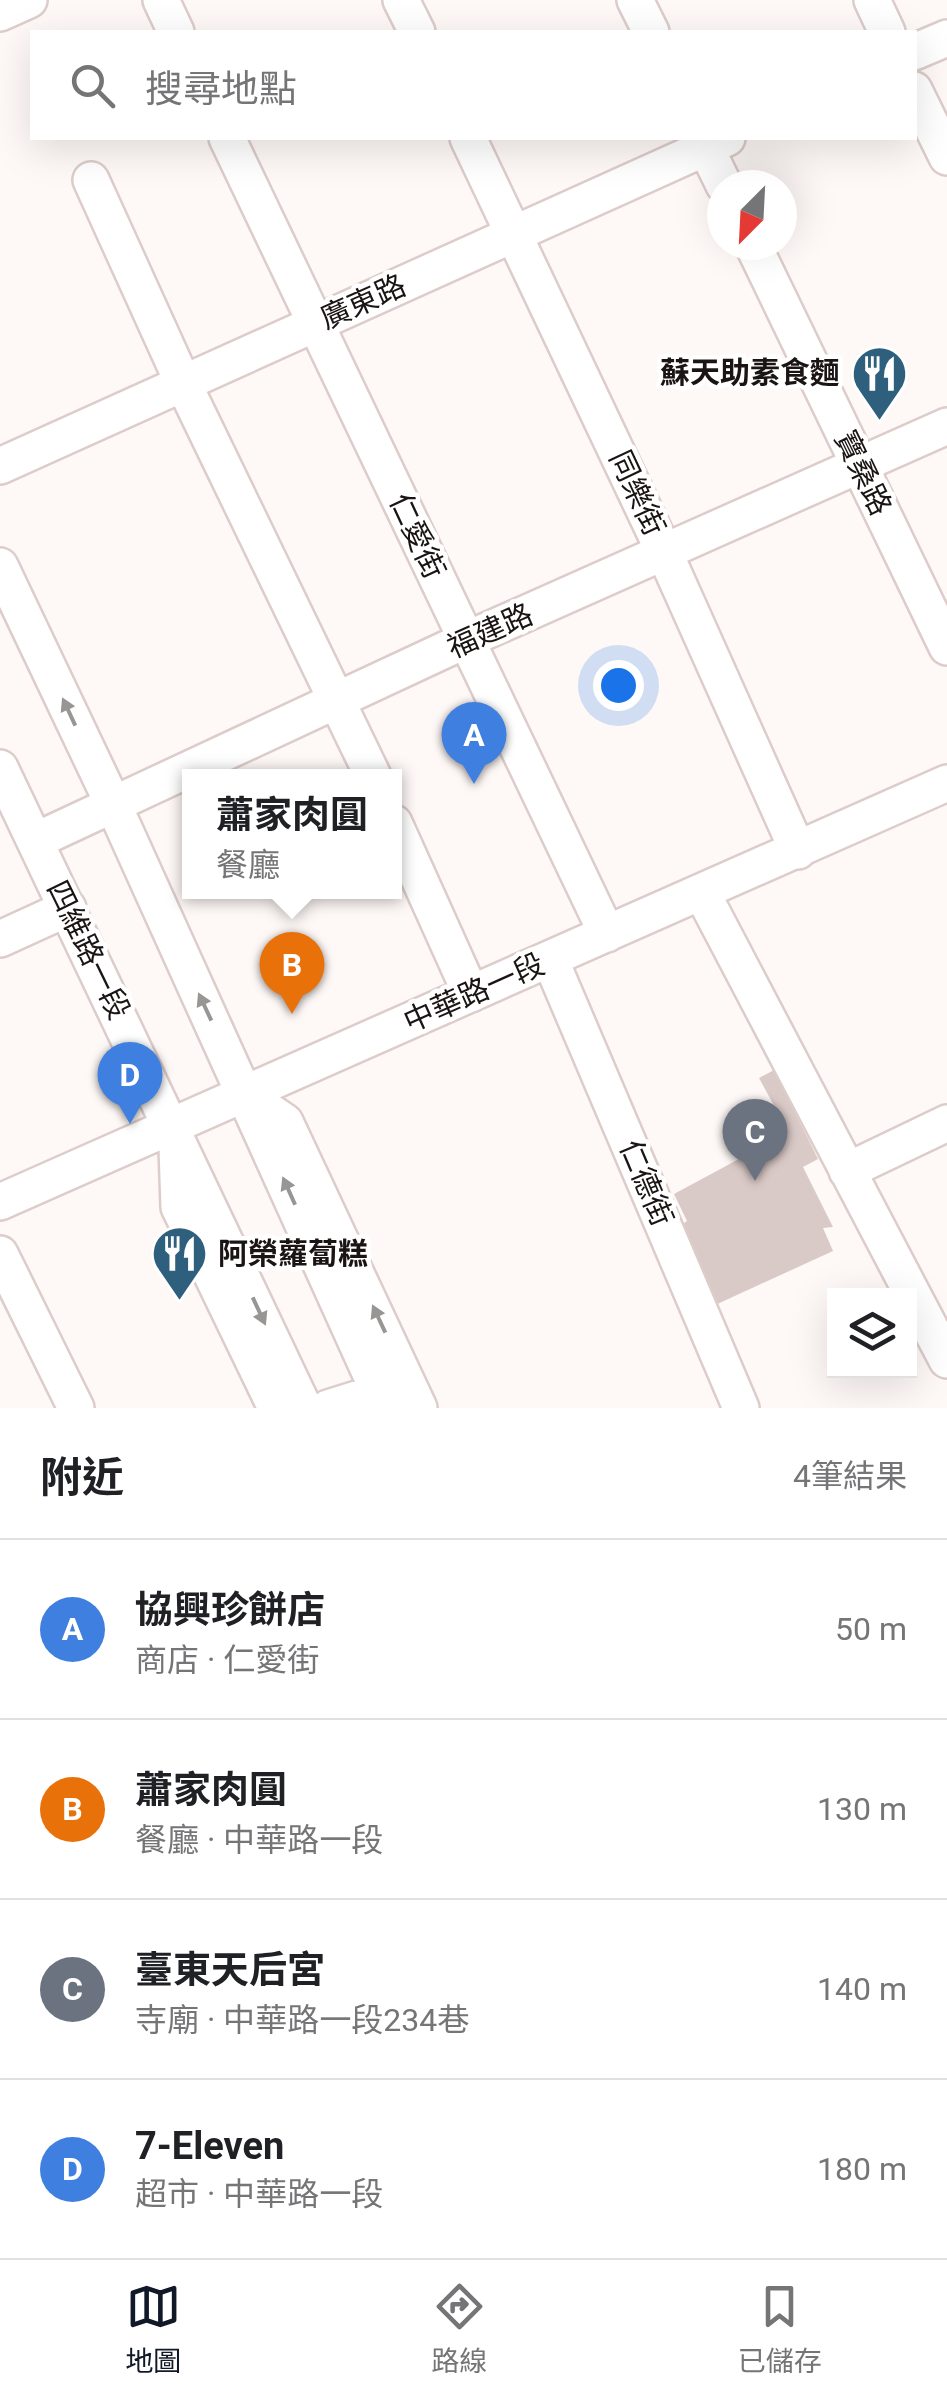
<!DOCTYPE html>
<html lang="zh-TW">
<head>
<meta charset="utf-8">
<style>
	body { margin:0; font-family:Roboto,"Noto Sans TC",sans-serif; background:#f2f2f2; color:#202124 }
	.controls { position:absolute; right:30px; bottom:30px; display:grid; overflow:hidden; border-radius:0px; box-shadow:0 10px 40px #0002 }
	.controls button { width:90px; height:90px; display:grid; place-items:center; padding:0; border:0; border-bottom:2px solid #e0e0e0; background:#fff; color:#202124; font:50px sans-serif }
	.compass { position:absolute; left:707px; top:170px; width:90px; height:90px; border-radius:50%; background:#fff; box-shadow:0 10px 40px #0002; rotate:204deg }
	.you { position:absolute; left:618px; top:685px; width:35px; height:35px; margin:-25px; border:8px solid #fff; border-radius:50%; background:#1a73e8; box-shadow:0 0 0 15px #1a73e833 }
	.badge { display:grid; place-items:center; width:65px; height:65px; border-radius:50%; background:#111827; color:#fff; font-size:32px; font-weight:700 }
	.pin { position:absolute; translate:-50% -82px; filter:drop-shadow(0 2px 5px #0008) }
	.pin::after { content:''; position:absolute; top:52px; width:35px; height:30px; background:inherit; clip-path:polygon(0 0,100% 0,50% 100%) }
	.popup { position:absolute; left:182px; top:769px; width:220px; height:130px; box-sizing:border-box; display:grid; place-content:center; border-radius:0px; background:#fff; filter:drop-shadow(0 2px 8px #0005); font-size:32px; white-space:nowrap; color:#757577 }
	.popup b { font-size:38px; color:#202124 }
	.popup::after { content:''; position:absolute; left:50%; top:100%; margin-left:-20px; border:20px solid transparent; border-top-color:#fff }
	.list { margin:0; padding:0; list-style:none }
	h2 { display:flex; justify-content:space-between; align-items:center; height:130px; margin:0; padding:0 40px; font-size:42px }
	h2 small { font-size:32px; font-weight:400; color:#757577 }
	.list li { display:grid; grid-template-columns:65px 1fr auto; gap:30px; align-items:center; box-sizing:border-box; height:180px; padding:0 40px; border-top:2px solid #e0e0e0 }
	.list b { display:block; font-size:38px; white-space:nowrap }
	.list p { margin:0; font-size:32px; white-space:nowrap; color:#757577 }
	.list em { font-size:32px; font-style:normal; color:#757577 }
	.icon { flex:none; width:55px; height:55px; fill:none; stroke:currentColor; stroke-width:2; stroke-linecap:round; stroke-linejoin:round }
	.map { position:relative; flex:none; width:947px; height:1408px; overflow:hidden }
	.search { position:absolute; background:#fff; box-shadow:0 10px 40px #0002; left:30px; right:30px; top:30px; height:110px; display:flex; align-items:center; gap:25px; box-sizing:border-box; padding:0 35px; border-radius:0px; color:#757577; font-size:38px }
	.sheet { height:850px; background:#fff }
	nav { display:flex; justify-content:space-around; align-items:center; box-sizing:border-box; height:140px; border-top:2px solid #e0e0e0; background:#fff; font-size:28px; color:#757577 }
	nav a { display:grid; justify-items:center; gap:5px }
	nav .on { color:#111827 }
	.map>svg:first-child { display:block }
	.building { fill:#dacac7 }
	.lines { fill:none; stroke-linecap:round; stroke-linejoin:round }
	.minor-casing { stroke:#ddcdca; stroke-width:40 }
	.minor { stroke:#fff; stroke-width:35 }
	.oneway { fill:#989695 }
	.labels { text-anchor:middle; stroke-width:9; stroke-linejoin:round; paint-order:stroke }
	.street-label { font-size:30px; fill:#1a1514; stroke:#fff }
	.poi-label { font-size:30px; font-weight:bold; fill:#1a1514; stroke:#fff; text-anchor:end }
</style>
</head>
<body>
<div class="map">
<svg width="947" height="1408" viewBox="0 0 947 1408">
	<rect width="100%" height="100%" fill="#fef8f6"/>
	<path class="building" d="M 774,1070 L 818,1159 L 803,1167 L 833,1227 L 823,1228 L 833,1251 L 713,1306 L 677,1228 L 687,1221 L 674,1194 L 780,1137 L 769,1121 L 778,1113 L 759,1078 Z"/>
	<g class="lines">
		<defs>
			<path id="minor" d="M 161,0 L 176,32
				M 401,0 L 417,32
				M 635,0 L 651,32
				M 872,0 L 887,32
				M 0,13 L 29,0
				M 914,52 L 947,38
				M 914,90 L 947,157
				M 227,138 L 607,934
				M 468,138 L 665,554 L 798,851
				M 701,138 L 724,185
				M 91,180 L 183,383 L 373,776
				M 753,245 L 947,647
				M 0,466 L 727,138
				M 0,566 L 113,804 L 386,1408
				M 0,768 L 304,1408
				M 394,823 L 471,994
				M 35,841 L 466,640 L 947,426
				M 702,893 L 947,1360
				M 0,939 L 68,908
				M 550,959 L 741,1408
				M 247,1096 L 285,1122 L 419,1408
				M 177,1148 L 179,1207 L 276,1408
				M 847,1171 L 947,1123
				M 0,1202 L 947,783
				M 0,1254 L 76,1408
				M 328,1408 L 379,1392"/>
		</defs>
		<use href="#minor" class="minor-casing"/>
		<use href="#minor" class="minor"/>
	</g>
	<defs><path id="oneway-solid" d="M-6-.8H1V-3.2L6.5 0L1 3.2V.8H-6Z" transform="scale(2.5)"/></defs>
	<g class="oneway">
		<use href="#oneway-solid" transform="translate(69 712) rotate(-115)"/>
		<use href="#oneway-solid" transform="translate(205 1007) rotate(-115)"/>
		<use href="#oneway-solid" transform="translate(289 1191) rotate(-114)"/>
		<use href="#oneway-solid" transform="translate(259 1311) rotate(65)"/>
		<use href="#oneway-solid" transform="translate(379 1319) rotate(-115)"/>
	</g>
	<defs>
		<symbol id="restaurant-pin" viewBox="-11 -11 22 30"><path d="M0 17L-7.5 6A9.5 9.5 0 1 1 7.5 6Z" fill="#2e607d" stroke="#fff"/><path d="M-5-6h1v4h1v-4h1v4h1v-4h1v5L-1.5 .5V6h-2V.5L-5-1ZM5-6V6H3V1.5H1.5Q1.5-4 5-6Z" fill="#fff"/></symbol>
	</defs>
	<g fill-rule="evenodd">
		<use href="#restaurant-pin" x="848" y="342" width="63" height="86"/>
		<use href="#restaurant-pin" x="148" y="1222" width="63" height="86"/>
	</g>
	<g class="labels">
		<g class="street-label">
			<text transform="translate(363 302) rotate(-24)" y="10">廣東路</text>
			<text transform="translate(863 473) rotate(64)" y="10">寶桑路</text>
			<text transform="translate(637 493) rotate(65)" y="10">同樂街</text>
			<text transform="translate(417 536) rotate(65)" y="10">仁愛街</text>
			<text transform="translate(490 631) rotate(-24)" y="10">福建路</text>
			<text transform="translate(88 950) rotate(64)" y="10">四維路一段</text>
			<text transform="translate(474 993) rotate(-24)" y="10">中華路一段</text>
			<text transform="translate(646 1183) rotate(67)" y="10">仁德街</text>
		</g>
		<g class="poi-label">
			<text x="840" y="383">蘇天助素食麵</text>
			<text x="218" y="1264" text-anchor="start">阿榮蘿蔔糕</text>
		</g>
	</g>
</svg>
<div class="controls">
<button><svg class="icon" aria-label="layers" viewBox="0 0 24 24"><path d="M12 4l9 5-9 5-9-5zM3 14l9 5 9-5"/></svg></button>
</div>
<svg class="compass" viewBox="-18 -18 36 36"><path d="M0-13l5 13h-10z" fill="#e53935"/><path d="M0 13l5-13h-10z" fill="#757577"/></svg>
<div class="you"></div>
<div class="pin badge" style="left:474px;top:784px;background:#3f7fe0">A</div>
<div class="pin badge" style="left:292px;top:1014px;background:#e8710a">B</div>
<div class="popup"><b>蕭家肉圓</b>餐廳</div>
<div class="pin badge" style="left:755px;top:1181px;background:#6b7280">C</div>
<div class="pin badge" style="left:130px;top:1124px;background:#3f7fe0">D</div>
<div class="search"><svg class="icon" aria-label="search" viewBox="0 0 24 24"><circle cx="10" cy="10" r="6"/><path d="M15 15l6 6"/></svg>搜尋地點</div>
</div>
<section class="sheet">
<h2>附近<small>4筆結果</small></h2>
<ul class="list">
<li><span class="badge" style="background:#3f7fe0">A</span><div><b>協興珍餅店</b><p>商店 · 仁愛街</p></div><em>50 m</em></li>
<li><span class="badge" style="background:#e8710a">B</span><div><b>蕭家肉圓</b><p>餐廳 · 中華路一段</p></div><em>130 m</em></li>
<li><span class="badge" style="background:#6b7280">C</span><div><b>臺東天后宮</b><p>寺廟 · 中華路一段234巷</p></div><em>140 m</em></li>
<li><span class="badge" style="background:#3f7fe0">D</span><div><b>7-Eleven</b><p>超市 · 中華路一段</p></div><em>180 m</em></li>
</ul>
</section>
<nav>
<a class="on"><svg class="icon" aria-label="map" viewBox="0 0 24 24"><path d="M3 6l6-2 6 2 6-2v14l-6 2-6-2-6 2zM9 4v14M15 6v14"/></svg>地圖</a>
<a><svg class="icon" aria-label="directions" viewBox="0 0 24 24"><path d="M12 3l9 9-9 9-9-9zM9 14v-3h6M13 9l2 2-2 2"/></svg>路線</a>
<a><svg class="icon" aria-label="saved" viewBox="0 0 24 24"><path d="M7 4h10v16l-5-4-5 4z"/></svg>已儲存</a>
</nav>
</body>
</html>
